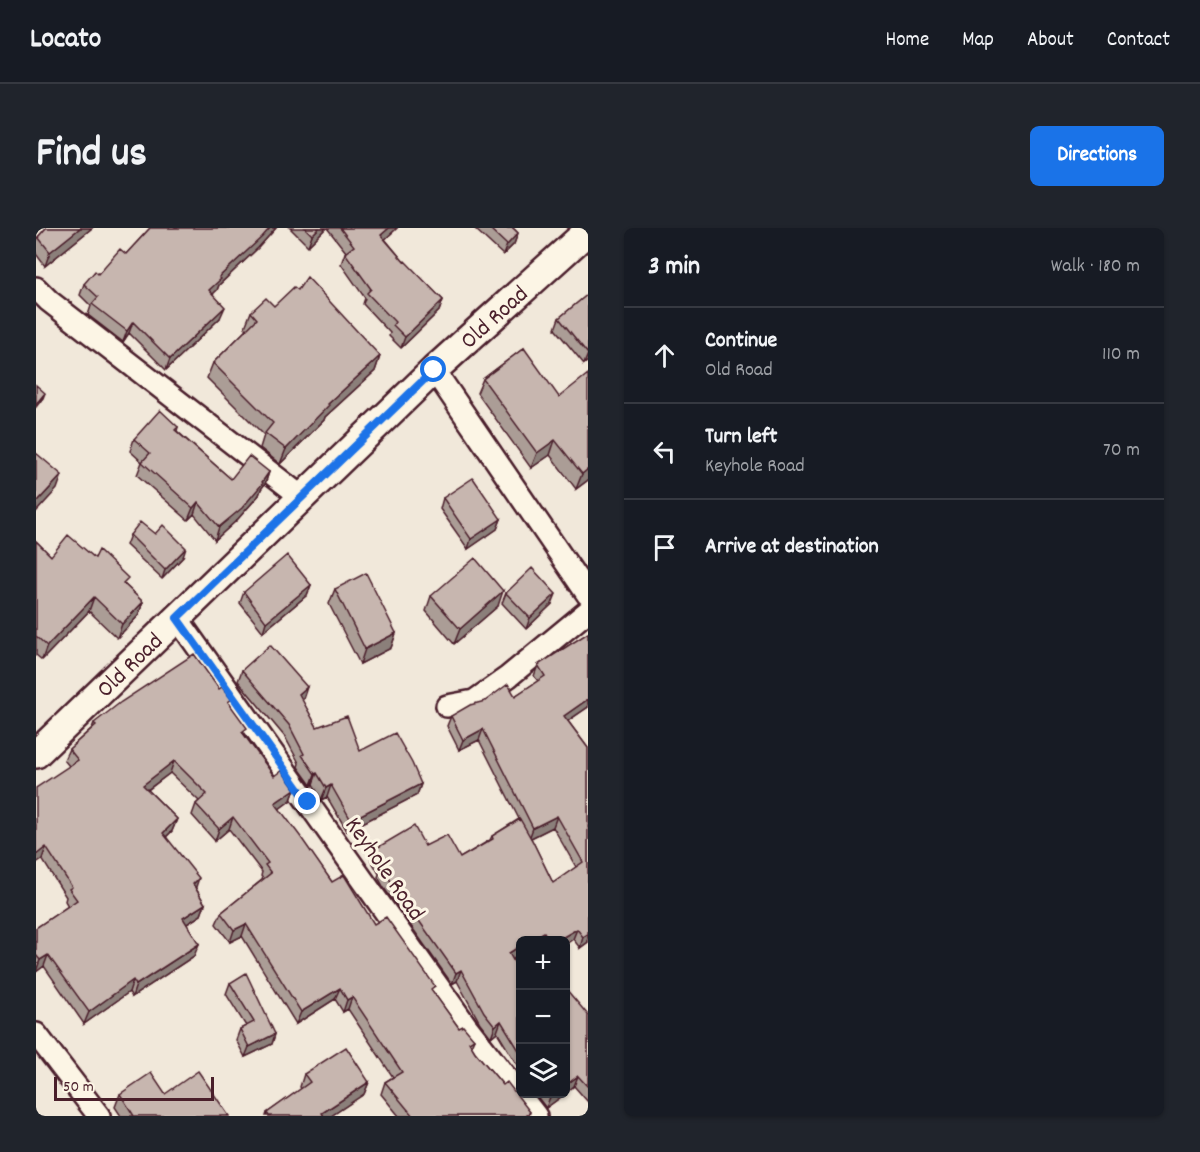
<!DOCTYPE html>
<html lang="en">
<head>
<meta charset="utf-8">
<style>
	body { margin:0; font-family:Dekko,sans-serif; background:#20242c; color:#f1f3f6 }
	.controls { position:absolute; right:18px; bottom:18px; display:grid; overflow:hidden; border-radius:9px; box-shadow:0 2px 4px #0004 }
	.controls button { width:54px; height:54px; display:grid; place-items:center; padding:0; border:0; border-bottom:2px solid #363941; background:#171b24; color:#f1f3f6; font:30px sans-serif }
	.scale { position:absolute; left:18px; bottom:15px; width:160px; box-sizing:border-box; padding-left:6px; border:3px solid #4a1f2b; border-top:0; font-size:16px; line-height:21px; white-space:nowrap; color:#4a1f2b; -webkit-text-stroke:4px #fcf5e5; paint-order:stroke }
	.stop { position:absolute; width:18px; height:18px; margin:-14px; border:4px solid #1a73e8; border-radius:50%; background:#fff }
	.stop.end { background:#1a73e8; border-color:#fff; box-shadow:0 2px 6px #0008 }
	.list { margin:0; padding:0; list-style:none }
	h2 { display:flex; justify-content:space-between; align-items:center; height:78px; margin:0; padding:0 24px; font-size:26px }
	h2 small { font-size:20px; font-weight:400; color:#9ea1a6 }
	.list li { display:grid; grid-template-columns:39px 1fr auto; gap:18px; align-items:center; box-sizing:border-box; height:96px; padding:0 24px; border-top:2px solid #363941 }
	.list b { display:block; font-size:22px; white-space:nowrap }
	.list p { margin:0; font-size:20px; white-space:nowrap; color:#9ea1a6 }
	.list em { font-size:20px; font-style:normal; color:#9ea1a6 }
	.icon { flex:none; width:33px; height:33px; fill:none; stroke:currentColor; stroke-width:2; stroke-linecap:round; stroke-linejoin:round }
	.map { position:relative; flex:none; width:552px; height:888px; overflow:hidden; border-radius:9px }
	header { display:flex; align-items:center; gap:36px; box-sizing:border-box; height:84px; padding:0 30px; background:#171b24; border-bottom:2px solid #363941 }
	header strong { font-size:28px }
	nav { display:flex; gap:33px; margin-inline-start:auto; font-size:21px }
	.intro { display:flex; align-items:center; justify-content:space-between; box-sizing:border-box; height:144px; padding:0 36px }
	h1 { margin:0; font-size:42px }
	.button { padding:15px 27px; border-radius:9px; background:#1a73e8; color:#fff; font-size:21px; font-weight:700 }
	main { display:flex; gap:36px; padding:0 36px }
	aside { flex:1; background:#171b24; border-radius:9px; box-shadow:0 2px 4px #0004 }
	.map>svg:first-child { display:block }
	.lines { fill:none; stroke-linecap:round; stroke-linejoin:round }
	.minor-casing { stroke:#4a1f2b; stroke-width:26 }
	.tertiary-casing { stroke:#4a1f2b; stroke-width:32 }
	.minor { stroke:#fcf5e5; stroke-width:21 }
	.tertiary { stroke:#fcf5e5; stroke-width:27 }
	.wall { fill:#ab9d96; stroke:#4a1f2b; stroke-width:1.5; fill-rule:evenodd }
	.shaded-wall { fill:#8b7f7a; stroke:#4a1f2b; stroke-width:1.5 }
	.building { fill:#c7b6af; stroke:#4a1f2b; stroke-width:1.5 }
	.route { stroke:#1a73e8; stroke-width:8 }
	.labels { text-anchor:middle; stroke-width:6; stroke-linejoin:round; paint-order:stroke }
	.street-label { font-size:24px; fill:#4a1f2b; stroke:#fcf5e5 }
</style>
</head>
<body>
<header>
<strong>Locato</strong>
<nav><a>Home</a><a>Map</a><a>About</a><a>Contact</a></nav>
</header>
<div class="intro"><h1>Find us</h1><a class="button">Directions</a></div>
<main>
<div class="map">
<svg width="552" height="888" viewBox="0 0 552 888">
	<rect width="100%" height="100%" fill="#f1e8da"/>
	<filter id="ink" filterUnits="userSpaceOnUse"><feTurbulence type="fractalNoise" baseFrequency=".0167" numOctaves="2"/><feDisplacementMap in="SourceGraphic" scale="12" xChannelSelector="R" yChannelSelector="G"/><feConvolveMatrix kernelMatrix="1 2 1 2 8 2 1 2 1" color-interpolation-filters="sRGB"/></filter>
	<g filter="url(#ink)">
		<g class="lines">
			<defs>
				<path id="minor" d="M 0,60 L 13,73 L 267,270
					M 398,142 L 552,367
					M 141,390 L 431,799 L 500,888
					M 411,478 L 438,473 L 472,449 L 552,383
					M 0,806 L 63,888"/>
				<g id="tertiary">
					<path id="s1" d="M 0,526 L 398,142 L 552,3"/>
				</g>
			</defs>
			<use href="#minor" class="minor-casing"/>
			<use href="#tertiary" class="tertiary-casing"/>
			<use href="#minor" class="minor"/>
			<use href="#tertiary" class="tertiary"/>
		</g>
		<path class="wall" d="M 10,0 L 56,0 L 9,38 L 0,26 L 0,14 L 2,9 Z
			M 114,0 L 240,0 L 222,20 L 183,57 L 181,62 L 176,66 L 184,90 L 130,142 L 93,105 L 87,114 L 52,87 L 55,78 L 44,67 L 48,56 L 90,26 Z
			M 254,0 L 290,0 L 272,18 Z
			M 291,0 L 361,0 L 349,11 L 368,34 L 407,72 L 403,83 L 365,120 L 353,108 L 354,105 L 327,76 L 329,70 L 305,36 L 309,25 L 310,24 Z
			M 438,0 L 477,0 L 482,5 L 478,16 L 467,27 Z
			M 262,62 L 344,128 L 339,143 L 289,189 L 288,192 L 244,236 L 224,220 L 228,207 L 171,150 L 177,135 L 211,101 L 209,99 L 215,84 L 238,78 Z
			M 552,66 L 552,133 L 548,136 L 519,101 L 523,90 Z
			M 488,120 L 552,252 L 540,261 L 514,227 L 495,240 L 441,165 L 447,151 Z
			M 142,199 L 141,203 L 195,251 L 233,244 L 229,256 L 225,261 L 223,267 L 201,292 L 179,312 L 158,286 L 152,292 L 101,247 L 106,234 L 94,223 L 98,211 Z
			M 407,270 L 465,291 L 461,301 L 432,321 L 404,281 Z
			M 119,306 L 147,329 L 126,351 L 90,317 L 94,307 Z
			M 0,313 L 15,328 L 89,357 L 107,374 L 102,388 L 81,410 L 53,383 L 6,432 L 0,427 Z
			M 275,357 L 271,367 L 227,404 L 204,375 L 208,364 Z
			M 299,361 L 360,405 L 355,420 L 324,436 L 293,376 Z
			M 470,365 L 516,376 L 490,401 L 466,375 Z
			M 395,368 L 462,378 L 418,416 L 390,383 Z
			M 552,405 L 552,479 L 532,493 L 552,520 L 552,714 L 544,720 L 537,711 L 530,712 L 484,712 L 484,727 L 477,732 L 484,745 L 484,842 L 461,804 L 455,809 L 444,795 L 421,753 L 416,756 L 348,660 L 342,649 L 343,646 L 335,632 L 339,621 L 389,618 L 424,630 L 454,612 L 456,608 L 483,591 L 443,512 L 423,522 L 411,498 L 415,488 L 479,468 L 502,453 L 498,448 L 502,437 ZM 517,599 L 540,639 L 517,655 L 495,610 Z
			M 206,442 L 267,471 L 266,472 L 281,499 L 385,556 L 381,567 L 311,603 L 291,569 L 285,572 L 277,556 L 275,557 L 262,539 L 263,535 L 249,509 L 202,453 Z
			M 194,476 L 209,507 L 238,548 L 259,561 L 255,572 L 243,581 L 296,654 L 338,696 L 397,764 L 423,800 L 438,811 L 435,818 L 439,824 L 467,857 L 494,884 L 493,888 L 363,888 L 345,866 L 349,854 L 357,849 L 312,781 L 307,784 L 299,771 L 260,796 L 206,708 L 194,714 L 180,696 L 185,685 L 227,651 L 225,648 L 226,644 L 193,601 L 179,613 L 156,587 L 160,576 L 163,573 L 134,545 L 112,562 L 141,591 L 136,603 L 130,609 L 169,676 L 165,687 L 151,696 L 158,728 L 96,769 L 93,764 L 48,796 L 8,738 L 0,744 L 0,700 L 32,678 L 29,673 L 30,669 L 6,631 L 33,538 L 28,532 L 33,521 L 56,500 L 58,495 Z
			M 194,755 L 239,806 L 236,816 L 209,829 L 200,812 L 204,801 L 210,798 L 190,766 Z
			M 552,787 L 552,874 L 538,858 Z
			M 268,846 L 333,854 L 328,866 L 295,888 L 230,888 L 231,885 L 265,861 L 264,859 Z
			M 84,866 L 129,866 L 193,888 L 85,888 L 79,879 Z
			M 499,866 L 529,866 L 510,880 Z"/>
		<path class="shaded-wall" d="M 44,0 L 56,0 L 9,38 L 14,24 Z
			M 234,0 L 240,0 L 222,20 L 183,57 L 181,62 L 169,74 L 173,62 L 183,49 Z
			M 283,0 L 290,0 L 272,18 L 276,7 Z
			M 353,0 L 361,0 L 341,19 L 345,7 Z
			M 482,5 L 478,16 L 467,27 L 471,17 Z
			M 407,72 L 403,83 L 365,120 L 369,109 Z
			M 189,79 L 184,90 L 130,142 L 134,131 Z
			M 97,94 L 93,105 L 87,114 L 91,103 Z
			M 552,126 L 552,133 L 548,136 Z
			M 344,128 L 339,143 L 289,189 L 288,192 L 244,236 L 250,221 L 292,176 Z
			M 9,165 L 7,170 L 0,179 L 0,176 Z
			M 519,212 L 514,227 L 495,240 L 501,225 Z
			M 552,241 L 552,252 L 540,261 L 546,246 Z
			M 233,244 L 229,256 L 225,261 L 223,267 L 201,292 L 179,312 L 183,299 L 226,254 Z
			M 26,247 L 21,261 L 0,284 L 0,275 Z
			M 162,274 L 158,286 L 152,292 L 157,280 Z
			M 465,291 L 461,301 L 432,321 L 435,311 Z
			M 150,320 L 147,329 L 126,351 L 129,342 Z
			M 275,357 L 271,367 L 227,404 L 230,394 Z
			M 467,363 L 462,378 L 418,416 L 424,401 Z
			M 520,366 L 516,376 L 490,401 L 494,390 Z
			M 58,369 L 53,383 L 6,432 L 11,418 Z
			M 107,374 L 102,388 L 81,410 L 86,396 Z
			M 360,405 L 355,420 L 324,436 L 329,421 Z
			M 271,459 L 267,471 L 259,478 L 263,466 Z
			M 552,471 L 552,479 L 524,498 L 528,488 Z
			M 447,501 L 443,512 L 423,522 L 427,512 Z
			M 138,533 L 134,545 L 103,568 L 107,557 Z
			M 281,545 L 277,556 L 275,557 L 279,546 Z
			M 385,556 L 381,567 L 311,603 L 315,592 Z
			M 295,557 L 291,569 L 285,572 L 290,560 Z
			M 259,561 L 255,572 L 235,587 L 239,575 Z
			M 521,588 L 517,599 L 493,611 L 497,600 Z
			M 197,589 L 193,601 L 179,613 L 183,601 Z
			M 141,591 L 136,603 L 122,617 L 127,605 Z
			M 10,619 L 6,631 L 0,635 L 0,627 Z
			M 163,650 L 159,662 L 157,656 Z
			M 169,676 L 165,687 L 143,701 L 147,690 Z
			M 210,696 L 206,708 L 194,714 L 198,702 Z
			M 541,701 L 537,711 L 530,716 L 530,712 L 522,712 Z
			M 508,704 L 505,712 L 494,712 Z
			M 552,706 L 552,714 L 544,720 L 547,709 Z
			M 163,716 L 158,728 L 96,769 L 100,757 Z
			M 484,718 L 484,727 L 469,736 L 473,725 Z
			M 12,727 L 8,738 L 0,744 L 4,732 Z
			M 425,742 L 421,753 L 416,756 L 420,745 Z
			M 97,752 L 93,764 L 48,796 L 53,784 Z
			M 304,760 L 299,771 L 260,796 L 265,784 Z
			M 316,769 L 312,781 L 307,784 L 311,772 Z
			M 465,793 L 461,804 L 455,809 L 459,798 Z
			M 239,806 L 236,816 L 209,829 L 213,819 Z
			M 542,848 L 538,858 L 530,865 L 530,857 Z
			M 333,854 L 328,866 L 295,888 L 285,888 L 286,885 Z
			M 519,866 L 529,866 L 510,880 L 514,869 Z"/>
		<path class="building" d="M 10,0 L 44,0 L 14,24 L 2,9 Z
			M 114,0 L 234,0 L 226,9 L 183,49 L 185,51 L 173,62 L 189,79 L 134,131 L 97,94 L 91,103 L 56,76 L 62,69 L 48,56 L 59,43 L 62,46 L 84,21 L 90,26 Z
			M 269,0 L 283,0 L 276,7 Z
			M 304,0 L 353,0 L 345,7 L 368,34 L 369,33 L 407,72 L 369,109 L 357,97 L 359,94 L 331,65 L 335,61 L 309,25 L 318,18 Z
			M 453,0 L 477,0 L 482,5 L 471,17 Z
			M 271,49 L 344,128 L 292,176 L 293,177 L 250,221 L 229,205 L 237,195 L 177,135 L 221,91 L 215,84 L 230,70 L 238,78 L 258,59 L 262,62 Z
			M 552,66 L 552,126 L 523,90 Z
			M 488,120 L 523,169 L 552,146 L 552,241 L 546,246 L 519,212 L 501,225 L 447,151 Z
			M 0,157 L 9,165 L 0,176 Z
			M 124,182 L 142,199 L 139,202 L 195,251 L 213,228 L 233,244 L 226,254 L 227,255 L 206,280 L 183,299 L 162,274 L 157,280 L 106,234 L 114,225 L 98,211 Z
			M 0,225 L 26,247 L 0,275 Z
			M 437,250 L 465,291 L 435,311 L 407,270 Z
			M 104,294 L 119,306 L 127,297 L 150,320 L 129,342 L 94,307 Z
			M 32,307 L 59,330 L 63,322 L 92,350 L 87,355 L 107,374 L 86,396 L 58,369 L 11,418 L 0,408 L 0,313 L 15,328 Z
			M 251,327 L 275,357 L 230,394 L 208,364 Z
			M 439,330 L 467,363 L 424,401 L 395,368 Z
			M 496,340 L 520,366 L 494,390 L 470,365 Z
			M 330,345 L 360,405 L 329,421 L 299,361 Z
			M 552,405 L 552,471 L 528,488 L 552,520 L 552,706 L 547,709 L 541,701 L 522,712 L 513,712 L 508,704 L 494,712 L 484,712 L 484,718 L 473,725 L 484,745 L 484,824 L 465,793 L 459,798 L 448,784 L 425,742 L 420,745 L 352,649 L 346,638 L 348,637 L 339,621 L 378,598 L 389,618 L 411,607 L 424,630 L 457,611 L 456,608 L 484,591 L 497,614 L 517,655 L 547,634 L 521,588 L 497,600 L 447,501 L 427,512 L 415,488 L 434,477 L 449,473 L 472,456 L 479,468 L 509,448 L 502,437 Z
			M 234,417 L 271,459 L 263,466 L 281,499 L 311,488 L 324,523 L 359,505 L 376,535 L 385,556 L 315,592 L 295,557 L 290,560 L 281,545 L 279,546 L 266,527 L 268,526 L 253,497 L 206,442 Z
			M 158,426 L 183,461 L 186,459 L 196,471 L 192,474 L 211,500 L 206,504 L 238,548 L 246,542 L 259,561 L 239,575 L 264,608 L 296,654 L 308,647 L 338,696 L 350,689 L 399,758 L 395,761 L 423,800 L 427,798 L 438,811 L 433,814 L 439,824 L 467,857 L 471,854 L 494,884 L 490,888 L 377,888 L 349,854 L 366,844 L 316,769 L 311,772 L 304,760 L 265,784 L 210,696 L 198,702 L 185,685 L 235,645 L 229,637 L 232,635 L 197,589 L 183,601 L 160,576 L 171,566 L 138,533 L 107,557 L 141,591 L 127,605 L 163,650 L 157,656 L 169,676 L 147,690 L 163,716 L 100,757 L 97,752 L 53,784 L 12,727 L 4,732 L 0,727 L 0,700 L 41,672 L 33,661 L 36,659 L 10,619 L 0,627 L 0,560 L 42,532 L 33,521 L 60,497 L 58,495 L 85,474 Z
			M 210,745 L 239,806 L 213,819 L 204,801 L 218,794 L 194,755 Z
			M 530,761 L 552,787 L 552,859 L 542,848 L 530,857 Z
			M 310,819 L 333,854 L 286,885 L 288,888 L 233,888 L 231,885 L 274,854 L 268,846 Z
			M 162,843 L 193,888 L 98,888 L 84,866 L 115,845 L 129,866 Z
			M 511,866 L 519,866 L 514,869 Z"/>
	</g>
	<g class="lines" filter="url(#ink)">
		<path class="route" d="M 272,574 L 141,390 L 398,142"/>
	</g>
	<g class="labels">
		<g class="street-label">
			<text dy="8" stroke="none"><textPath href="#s1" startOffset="633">Old Road</textPath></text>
			<text dy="8" stroke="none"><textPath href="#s1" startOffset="129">Old Road</textPath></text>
			<text transform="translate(350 640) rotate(55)" y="8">Keyhole Road</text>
		</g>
	</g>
</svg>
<div class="controls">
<button>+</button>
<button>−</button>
<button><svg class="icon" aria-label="layers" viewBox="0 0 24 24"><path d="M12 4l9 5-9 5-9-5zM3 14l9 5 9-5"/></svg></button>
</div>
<div class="scale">50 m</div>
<div class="stop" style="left:398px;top:142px"></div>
<div class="stop end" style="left:272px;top:574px"></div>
</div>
<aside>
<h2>3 min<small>Walk · 180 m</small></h2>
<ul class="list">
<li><svg class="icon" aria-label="ahead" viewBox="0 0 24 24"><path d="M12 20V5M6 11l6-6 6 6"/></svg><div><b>Continue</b><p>Old Road</p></div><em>110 m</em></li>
<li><svg class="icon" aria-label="left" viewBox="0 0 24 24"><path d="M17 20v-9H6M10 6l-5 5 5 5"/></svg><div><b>Turn left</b><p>Keyhole Road</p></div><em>70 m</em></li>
<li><svg class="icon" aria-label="arrive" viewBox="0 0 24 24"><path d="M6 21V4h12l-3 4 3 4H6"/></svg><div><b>Arrive at destination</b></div></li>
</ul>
</aside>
</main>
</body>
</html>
